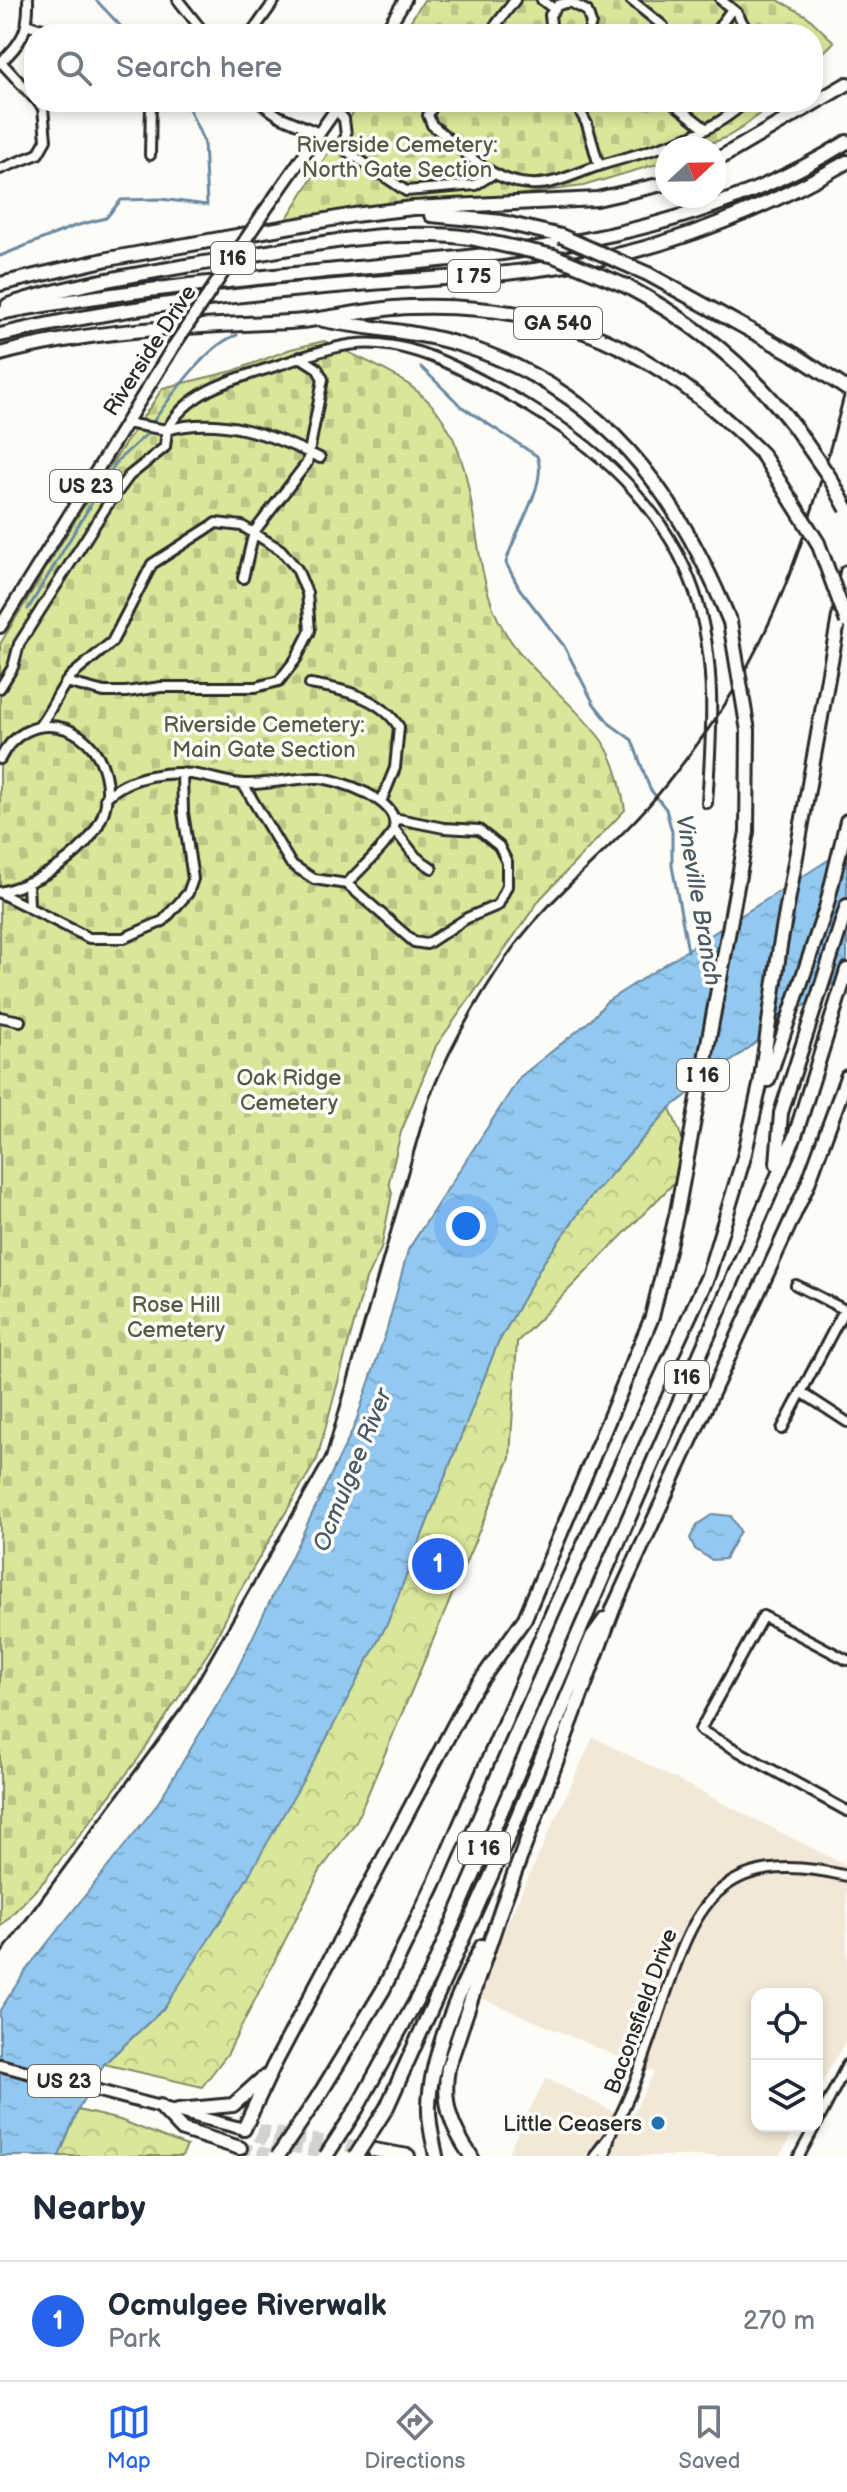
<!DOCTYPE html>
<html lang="en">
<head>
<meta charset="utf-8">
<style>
	body { margin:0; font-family:"Balsamiq Sans",sans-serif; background:#f2f2f3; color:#1f2937 }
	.controls { position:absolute; right:24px; bottom:24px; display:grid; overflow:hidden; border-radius:16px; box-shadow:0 4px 12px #0003 }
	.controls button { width:72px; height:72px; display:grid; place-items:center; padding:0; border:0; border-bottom:2px solid #e0e1e3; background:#fff; color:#1f2937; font:40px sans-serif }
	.compass { position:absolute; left:655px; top:136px; width:72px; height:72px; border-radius:50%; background:#fff; box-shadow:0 4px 12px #0003; rotate:68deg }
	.you { position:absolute; left:466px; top:1226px; width:28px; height:28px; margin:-20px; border:6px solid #fff; border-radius:50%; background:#1a73e8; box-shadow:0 0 0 12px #1a73e833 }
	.badge { display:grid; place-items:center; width:52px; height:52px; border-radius:50%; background:#2563eb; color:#fff; font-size:26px; font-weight:700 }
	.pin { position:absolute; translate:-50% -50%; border:4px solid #fff; box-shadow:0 2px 8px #0006 }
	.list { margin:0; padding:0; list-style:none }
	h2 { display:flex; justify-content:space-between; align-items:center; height:104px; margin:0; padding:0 32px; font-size:34px }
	h2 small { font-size:26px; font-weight:400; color:#747a83 }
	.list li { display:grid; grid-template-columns:52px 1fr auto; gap:24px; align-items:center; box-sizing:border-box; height:120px; padding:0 32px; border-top:2px solid #e0e1e3 }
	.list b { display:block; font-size:30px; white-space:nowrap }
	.list p { margin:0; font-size:26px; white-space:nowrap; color:#747a83 }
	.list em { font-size:26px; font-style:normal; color:#747a83 }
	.icon { flex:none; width:44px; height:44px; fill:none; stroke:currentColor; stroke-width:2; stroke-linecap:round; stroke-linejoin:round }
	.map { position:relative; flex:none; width:847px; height:2156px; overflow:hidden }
	.search { position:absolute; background:#fff; box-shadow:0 4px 12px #0003; left:24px; right:24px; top:24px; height:88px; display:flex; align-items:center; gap:20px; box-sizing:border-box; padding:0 28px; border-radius:32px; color:#747a83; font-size:30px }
	.sheet { height:224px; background:#fff }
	nav { display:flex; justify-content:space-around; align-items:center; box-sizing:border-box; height:112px; border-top:2px solid #e0e1e3; background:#fff; font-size:22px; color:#747a83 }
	nav a { display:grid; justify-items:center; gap:4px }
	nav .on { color:#2563eb }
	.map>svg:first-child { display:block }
	.built { fill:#f2e8d7 }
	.cemetery { fill:url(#cemetery-stones); stroke:#828962; stroke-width:2 }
	.park { fill:url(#park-crowns); stroke:#828962; stroke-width:2 }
	.water { fill:url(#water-ripples); stroke:#698aa2; stroke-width:2 }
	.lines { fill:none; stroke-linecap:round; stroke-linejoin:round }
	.stream { stroke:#698aa2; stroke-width:3 }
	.highway-tunnel { stroke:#d3d2ce; stroke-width:12; stroke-dasharray:12 6; stroke-linecap:butt }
	.minor-casing { stroke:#2b2b2b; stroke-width:14 }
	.major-casing { stroke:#2b2b2b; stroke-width:16 }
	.highway-casing { stroke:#2b2b2b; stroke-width:18 }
	.minor { stroke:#fdfcf7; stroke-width:8 }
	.major { stroke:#fdfcf7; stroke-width:10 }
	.highway { stroke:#fdfcf7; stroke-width:12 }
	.rail { stroke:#2b2b2b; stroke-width:3 }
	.major-bridge-casing { stroke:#2b2b2b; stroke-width:16; stroke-linecap:butt }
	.highway-bridge-casing { stroke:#2b2b2b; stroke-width:18; stroke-linecap:butt }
	.major-bridge { stroke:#fdfcf7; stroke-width:10 }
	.highway-bridge { stroke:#fdfcf7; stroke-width:12 }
	.poi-dot { fill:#1f6fb2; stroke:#fdfcf7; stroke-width:3 }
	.labels { text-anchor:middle; stroke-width:7; stroke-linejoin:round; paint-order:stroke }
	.shield { fill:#fdfcf7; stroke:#6a6a68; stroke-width:2 }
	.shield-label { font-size:20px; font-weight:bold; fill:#2b2b2b }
	.park-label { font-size:22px; fill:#565a47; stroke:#fdfcf7 }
	.street-label { font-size:22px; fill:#2b2b2b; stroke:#fdfcf7 }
	.poi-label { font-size:22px; fill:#2b2b2b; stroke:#fdfcf7; text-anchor:end }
	.water-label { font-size:24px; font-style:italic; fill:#4a5a66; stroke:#fdfcf7 }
</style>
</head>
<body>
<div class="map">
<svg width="847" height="2156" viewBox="0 0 847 2156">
	<defs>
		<pattern id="cemetery-stones" width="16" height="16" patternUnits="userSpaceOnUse" patternTransform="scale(2)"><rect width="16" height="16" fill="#d9e79a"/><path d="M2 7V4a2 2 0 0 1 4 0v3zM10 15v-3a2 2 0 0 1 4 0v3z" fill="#bac685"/></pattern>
		<pattern id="park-crowns" width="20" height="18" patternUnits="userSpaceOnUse" patternTransform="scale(2)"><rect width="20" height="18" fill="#d9e79a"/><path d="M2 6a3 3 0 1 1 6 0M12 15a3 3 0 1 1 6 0" fill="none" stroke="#bac685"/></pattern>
		<pattern id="water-ripples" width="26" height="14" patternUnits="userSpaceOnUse" patternTransform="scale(2)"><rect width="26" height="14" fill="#93c9f1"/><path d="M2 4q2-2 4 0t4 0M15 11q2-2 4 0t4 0" fill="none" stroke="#7fadcf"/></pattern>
	</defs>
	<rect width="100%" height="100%" fill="#fdfcf7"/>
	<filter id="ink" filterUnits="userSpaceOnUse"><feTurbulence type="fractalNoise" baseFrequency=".0125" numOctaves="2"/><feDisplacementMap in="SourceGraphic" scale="16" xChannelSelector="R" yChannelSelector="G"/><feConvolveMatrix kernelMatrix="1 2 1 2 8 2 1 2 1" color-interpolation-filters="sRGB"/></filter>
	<g filter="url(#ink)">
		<path class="built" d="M 593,1737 L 847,1866 L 847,2038 L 817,2091 L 817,1994 L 757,1994 L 757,2126 L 797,2126 L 779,2156 L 506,2156 L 546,2078 L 630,2120 L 654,2072 L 474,1995 Z"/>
		<path class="cemetery" d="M 424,0 L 778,0 L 807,16 L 834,42 L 813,63 L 813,34 L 402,34 Z
			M 360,102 L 772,102 C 736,136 718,148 667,148 L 667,161 L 583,186 L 282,226 Z
			M 324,341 C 361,359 411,377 437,411 C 480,467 469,547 494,610 C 515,664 569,695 602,741 C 616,761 621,786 625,810 L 541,898 L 436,1046 L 401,1132 L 389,1182 L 392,1193 L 381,1249 L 366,1279 L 317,1459 L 238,1594 L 210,1650 L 138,1759 L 45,1880 L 0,1927 L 0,644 L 95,488 L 163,388 L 233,371 L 291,349 Z"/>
		<path class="park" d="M 670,1108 L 691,1161 L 670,1187 L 517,1342 L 510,1458 L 356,1822 L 320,1871 L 228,2053 L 202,2087 L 104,2064 L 165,2007 L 387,1624 L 497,1345 L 543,1263 L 588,1200 Z
			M 78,2110 L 120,2120 L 187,2146 L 182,2156 L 59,2156 Z"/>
		<path class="water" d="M 847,848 L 847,973 L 670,1108 L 588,1200 L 543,1263 L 497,1345 L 387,1624 L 321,1749 L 238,1894 L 165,2007 L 104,2064 L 78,2110 L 59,2156 L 0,2156 L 0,2010 L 26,1970 L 156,1806 L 231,1682 L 354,1427 L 387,1329 L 408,1250 L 520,1077 L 592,1019 L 606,1002 Z
			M 713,1514 L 731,1516 L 740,1531 L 725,1559 L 712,1560 L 695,1549 L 690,1538 L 698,1524 Z"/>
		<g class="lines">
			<path class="stream" d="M 96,0 L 128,34
				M 0,256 L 75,226 L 106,218 L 121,200 L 161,199 L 207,205 L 204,142 L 186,102
				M 421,367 L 462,407 L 537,456 C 549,483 513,533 506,563 L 519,588 L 564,646 L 594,704 L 610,724 L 632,740 L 650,789 L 666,809 L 672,832 L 672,866 L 688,951
				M 153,422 C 170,397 209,343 237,335
				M 28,609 L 117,461 L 149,432"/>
			<path class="highway-tunnel" d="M 258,2130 L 371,2150
				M 256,2135 L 270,2142 L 337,2156
				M 240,2148 L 276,2156"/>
			<defs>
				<path id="minor" d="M 178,0 L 205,34
					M 542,0 L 554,9
					M 631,0 L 663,26
					M 721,0 L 737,13 L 749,34
					M 29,25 L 59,34
					M 251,34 L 275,0
					M 489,34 L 515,0
					M 552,34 L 550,15 L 558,5 L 570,2 L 587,11 L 591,23 L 588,34
					M 714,34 L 732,9
					M 1,62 L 34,98
					M 0,63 C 22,43 29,30 28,0
					M 259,102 L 279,116 L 319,133
					M 435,102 L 428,115 L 432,125 C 461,148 490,182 530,184 C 554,186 578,172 601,165 C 650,150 706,139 745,102
					M 575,102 L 587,124 L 599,166
					M 672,102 L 705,128
					M 336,110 L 344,119 L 348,152 L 406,191 L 475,185 L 493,174
					M 150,155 L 151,102
					M 0,169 L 38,154 L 46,140 L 43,108 L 38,102
					M 125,423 L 167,430 C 188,389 238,378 279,365 C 312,354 344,341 379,344 C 417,347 453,365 487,383 C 576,429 661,493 695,593 C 717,660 712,734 707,803
					M 243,578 L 254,532 L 307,463 L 323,379 L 317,368 L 300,357
					M 310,684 C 342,689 380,697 399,727 L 395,768 L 381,802
					M 0,688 L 13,667 L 19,644 L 106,507 L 129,476 L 165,447 L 167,430 C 220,415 273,435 320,458
					M 40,725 C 52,710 58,691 71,676 L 112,642 L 152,564 L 216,523 L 242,526 L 281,550 L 297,569 L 307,593 L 310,631 L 296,659 L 279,681 L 256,687 L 161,687 L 126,692 L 104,692 L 66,682
					M 0,759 C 26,707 92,720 105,774 C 120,836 50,880 0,892
					M 243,784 L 291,864 L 314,879 L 347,884 L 414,942 L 427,944 L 467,918 L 498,905 L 507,886 L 507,862 L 499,846 L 479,830 L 444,828 L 394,818
					M 105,799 C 127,775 173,769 203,776 C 217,779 231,784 245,784 C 270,785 294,777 319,778 C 340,780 400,800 394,828 C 391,843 358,870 347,884
					M 394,829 L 416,857 L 432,868
					M 28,883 L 29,905
					M 0,893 L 89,938 L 124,938 L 163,921 L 188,893 L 193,879 L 183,812 L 182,773
					M 0,1017 L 20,1021
					M 796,1285 L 847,1311
					M 801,1392 L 847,1422
					M 782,1429 L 841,1316 L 847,1311
					M 847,1660 L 763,1616 L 700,1730 L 847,1811
					M 817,2123 L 847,2065
					M 595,2156 C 600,2147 608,2140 612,2131 C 629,2101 641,2067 652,2035 C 690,1925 702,1841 847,1876
					M 605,2156 L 610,2135
					M 799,2156 L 815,2126"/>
				<path id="major" d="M 384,34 L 405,0
					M 264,212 L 341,102
					M 0,627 L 173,347
					M 0,2065 L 244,2129"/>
				<path id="highway" d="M 715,161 L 847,84
					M 431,215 L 502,222 L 561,236
					M 648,274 L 797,356
					M 0,284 L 108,259 L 354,215 L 413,208 L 597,199 L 667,183
					M 626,286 C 693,321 750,368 796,429
					M 8,305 C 76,283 146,273 216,261 C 298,247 387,227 470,238
					M 0,313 C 101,294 204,283 306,273 C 498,254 679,247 847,142
					M 323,320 C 369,329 417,331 461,345 C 602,388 677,491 730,622
					M 0,335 C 119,307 238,294 359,284 C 437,278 517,276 594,260 C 681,243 770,206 847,162
					M 0,354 C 92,329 194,326 290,322 C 330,320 369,308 410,307 C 558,302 659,349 762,454
					M 768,1080 L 826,908 L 847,821
					M 777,1164 L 781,1113 L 847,906
					M 318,2097 L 383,1990 L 436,1880 L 554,1609 L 708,1276 L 744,1157 L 760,1085 L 780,946 L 847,572
					M 160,2106 L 183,2130 L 240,2148
					M 387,2107 L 513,1827 L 592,1637 L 605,1619
					M 357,2108 L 429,1977 L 795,1136 L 847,970
					M 178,2110 L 233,2105 L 263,2078
					M 244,2129 L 273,2067 L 469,1697 L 525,1618 L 652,1317 L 677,1212 L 747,832 L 748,731
					M 374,2150 L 408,2156
					M 436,2156 C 433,2140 428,2122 429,2106 C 430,2057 459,1990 482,1946
					M 471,2156 C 451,2127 442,2103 448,2068 L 503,1904 L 614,1607 L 807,1186 L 847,1077"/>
			</defs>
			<use href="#minor" class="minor-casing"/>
			<use href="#major" class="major-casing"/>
			<use href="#highway" class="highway-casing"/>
			<use href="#minor" class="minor"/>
			<use href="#major" class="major"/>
			<use href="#highway" class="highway"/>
			<path class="rail" d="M 0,1955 L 183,1706 L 326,1456 L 429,1099 C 449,1049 476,1001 507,956 C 544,903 597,862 640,815 C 663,791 684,762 704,735 C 781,630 815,509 847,384"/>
			<defs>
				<path id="major-bridge" d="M 173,347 L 264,212"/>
				<path id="highway-bridge" d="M 561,236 L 648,274
					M 470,238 L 554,256 L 626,286
					M 797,356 L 847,389
					M 796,429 L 830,478 L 847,509
					M 762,454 L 818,543 L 847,622
					M 730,622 L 748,731
					M 278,2156 L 318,2097
					M 326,2156 L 357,2108
					M 356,2156 L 387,2107"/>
			</defs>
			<use href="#major-bridge" class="major-bridge-casing"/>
			<use href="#highway-bridge" class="highway-bridge-casing"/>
			<use href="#major-bridge" class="major-bridge"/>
			<use href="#highway-bridge" class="highway-bridge"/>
		</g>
	</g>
	<circle class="poi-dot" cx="658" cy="2123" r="8"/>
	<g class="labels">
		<g class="shield">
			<rect x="211" y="242" width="44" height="32" rx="6"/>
			<rect x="448" y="260" width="52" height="32" rx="6"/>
			<rect x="514" y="307" width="88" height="32" rx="6"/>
			<rect x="50" y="470" width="72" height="32" rx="6"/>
			<rect x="677" y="1059" width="52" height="32" rx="6"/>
			<rect x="665" y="1361" width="44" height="32" rx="6"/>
			<rect x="458" y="1832" width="52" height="32" rx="6"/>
			<rect x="28" y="2065" width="72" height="32" rx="6"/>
		</g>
		<g class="shield-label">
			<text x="233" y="265">I16</text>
			<text x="474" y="283">I 75</text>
			<text x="558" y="330">GA 540</text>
			<text x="86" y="493">US 23</text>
			<text x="703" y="1082">I 16</text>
			<text x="687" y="1384">I16</text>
			<text x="484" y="1855">I 16</text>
			<text x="64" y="2088">US 23</text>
		</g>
		<g class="park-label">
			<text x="397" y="152">Riverside Cemetery:<tspan x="397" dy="25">North Gate Section</tspan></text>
			<text x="264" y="732">Riverside Cemetery:<tspan x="264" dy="25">Main Gate Section</tspan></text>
			<text x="289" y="1085">Oak Ridge<tspan x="289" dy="25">Cemetery</tspan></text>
			<text x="176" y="1312">Rose Hill<tspan x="176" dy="25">Cemetery</tspan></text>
		</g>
		<g class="street-label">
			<text transform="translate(149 350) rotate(-57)" y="8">Riverside Drive</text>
			<text transform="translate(640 2011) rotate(-70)" y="8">Baconsfield Drive</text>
		</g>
		<g class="poi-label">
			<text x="642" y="2131">Little Ceasers</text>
		</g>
		<g class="water-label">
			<text transform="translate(699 900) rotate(80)" y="8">Vineville Branch</text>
			<text transform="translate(352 1470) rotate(-68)" y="8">Ocmulgee River</text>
		</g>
	</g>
</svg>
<div class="controls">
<button><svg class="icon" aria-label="locate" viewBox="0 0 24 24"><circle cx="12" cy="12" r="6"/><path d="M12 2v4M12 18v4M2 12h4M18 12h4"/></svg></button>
<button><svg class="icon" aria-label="layers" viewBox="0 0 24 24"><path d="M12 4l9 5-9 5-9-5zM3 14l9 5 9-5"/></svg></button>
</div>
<svg class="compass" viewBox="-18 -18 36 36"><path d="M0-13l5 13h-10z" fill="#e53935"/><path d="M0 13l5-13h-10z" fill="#747a83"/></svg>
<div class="you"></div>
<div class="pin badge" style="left:438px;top:1564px">1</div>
<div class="search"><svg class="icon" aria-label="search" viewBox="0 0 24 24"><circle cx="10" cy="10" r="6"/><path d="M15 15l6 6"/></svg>Search here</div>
</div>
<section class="sheet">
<h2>Nearby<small></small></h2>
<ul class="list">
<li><span class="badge">1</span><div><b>Ocmulgee Riverwalk</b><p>Park</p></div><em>270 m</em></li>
</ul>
</section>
<nav>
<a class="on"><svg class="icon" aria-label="map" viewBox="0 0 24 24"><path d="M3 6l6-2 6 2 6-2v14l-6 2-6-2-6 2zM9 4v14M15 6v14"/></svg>Map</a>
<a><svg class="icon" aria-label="directions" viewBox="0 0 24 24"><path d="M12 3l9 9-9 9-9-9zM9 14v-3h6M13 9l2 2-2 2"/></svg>Directions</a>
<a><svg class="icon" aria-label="saved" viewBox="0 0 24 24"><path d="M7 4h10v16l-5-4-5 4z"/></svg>Saved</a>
</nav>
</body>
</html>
